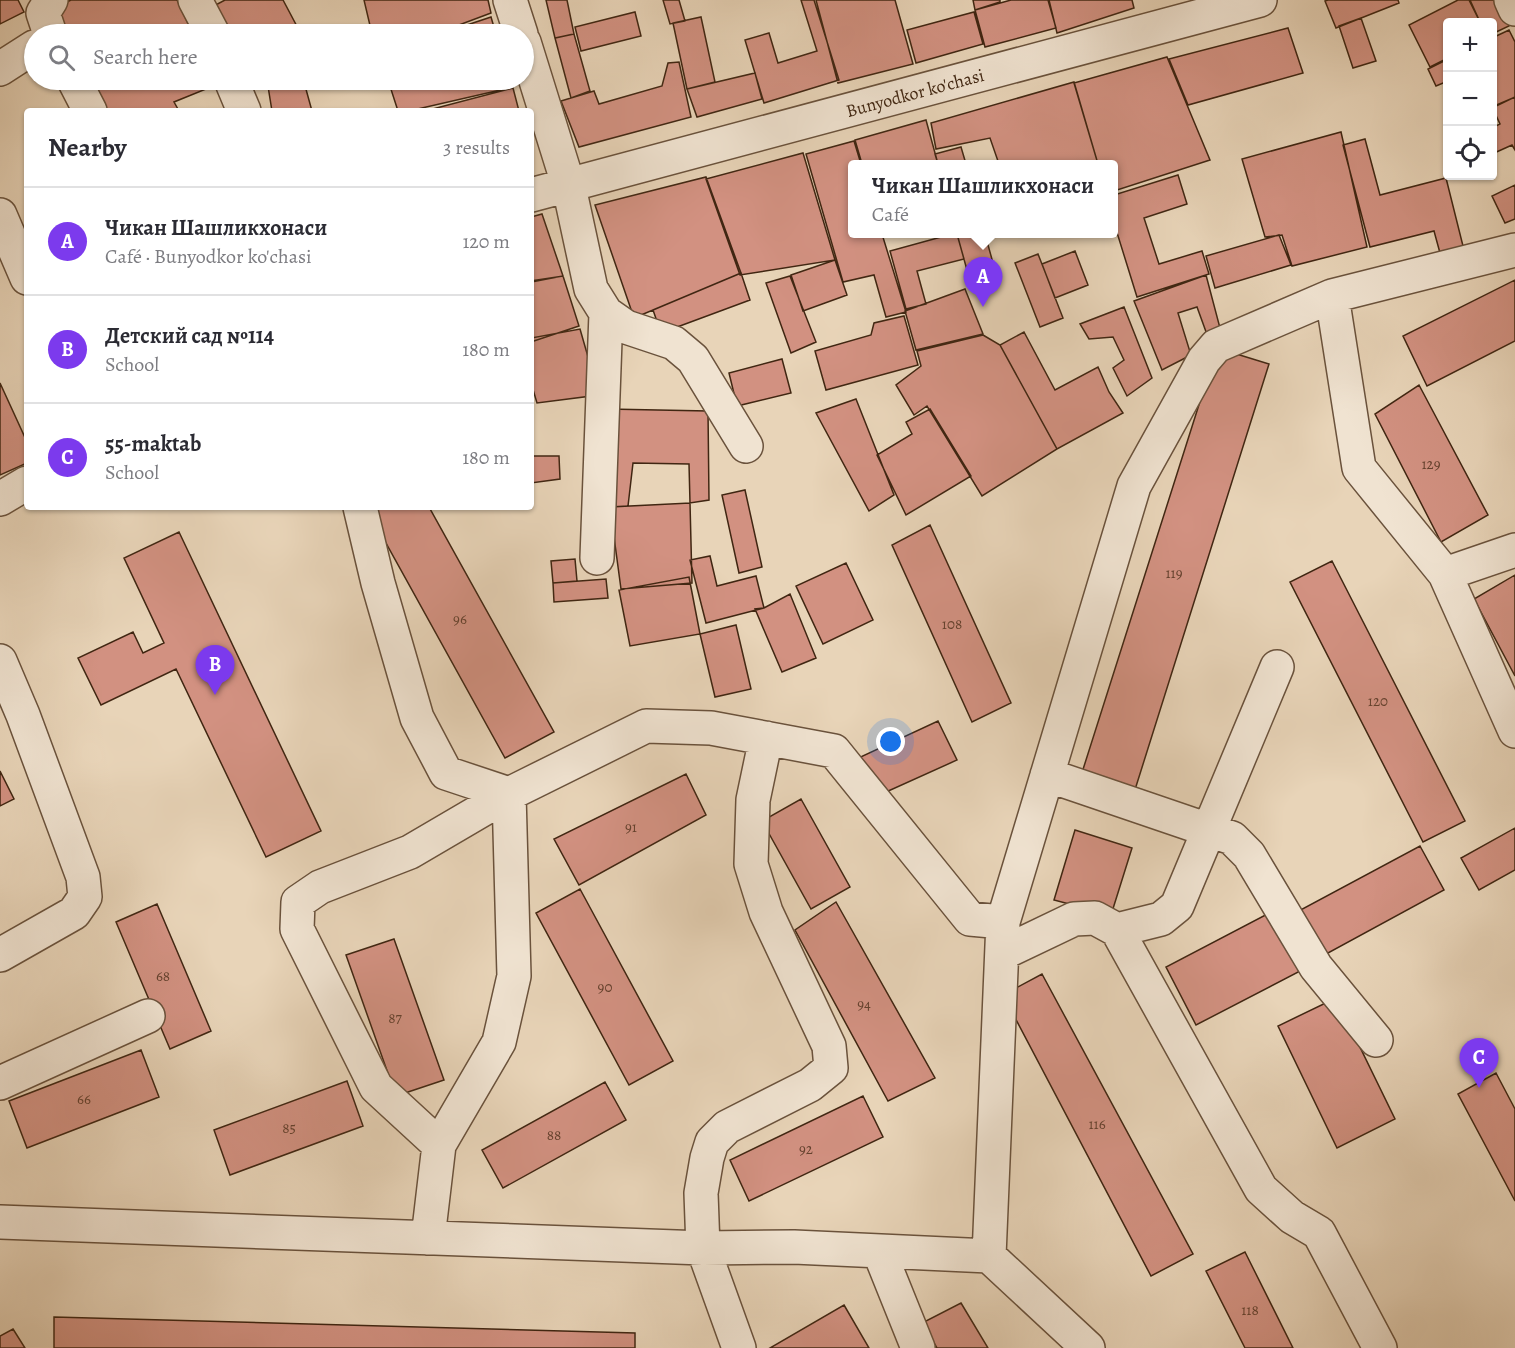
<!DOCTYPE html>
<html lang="en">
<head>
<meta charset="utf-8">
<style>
	body { margin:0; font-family:Alegreya,serif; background:#f7f7f7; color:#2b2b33 }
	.controls { position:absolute; right:18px; top:18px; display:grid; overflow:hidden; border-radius:6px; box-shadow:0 2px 4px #0004 }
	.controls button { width:54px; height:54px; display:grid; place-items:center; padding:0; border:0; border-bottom:2px solid #e1e1e2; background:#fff; color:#2b2b33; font:30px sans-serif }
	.you { position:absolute; left:891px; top:742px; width:21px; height:21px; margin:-15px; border:4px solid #fff; border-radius:50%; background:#1a73e8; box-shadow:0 0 0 9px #1a73e833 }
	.badge { display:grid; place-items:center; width:39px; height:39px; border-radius:50%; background:#7c3aed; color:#fff; font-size:20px; font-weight:700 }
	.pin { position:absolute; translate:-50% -50px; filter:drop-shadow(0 2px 3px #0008) }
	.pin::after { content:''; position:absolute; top:32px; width:21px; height:18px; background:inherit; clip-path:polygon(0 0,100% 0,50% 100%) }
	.popup { position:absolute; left:848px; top:160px; width:270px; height:78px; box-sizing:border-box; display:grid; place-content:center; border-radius:6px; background:#fff; filter:drop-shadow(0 2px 4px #0005); font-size:20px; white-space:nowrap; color:#7c7c81 }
	.popup b { font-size:22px; color:#2b2b33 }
	.popup::after { content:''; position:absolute; left:50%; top:100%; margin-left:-12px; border:12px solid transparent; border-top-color:#fff }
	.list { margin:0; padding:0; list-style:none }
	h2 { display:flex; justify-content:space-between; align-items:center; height:78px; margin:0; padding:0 24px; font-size:26px }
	h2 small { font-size:20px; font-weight:400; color:#7c7c81 }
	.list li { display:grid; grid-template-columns:39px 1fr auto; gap:18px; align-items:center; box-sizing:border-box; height:108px; padding:0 24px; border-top:2px solid #e1e1e2 }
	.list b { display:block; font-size:22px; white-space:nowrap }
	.list p { margin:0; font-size:20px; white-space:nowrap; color:#7c7c81 }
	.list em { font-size:20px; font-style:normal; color:#7c7c81 }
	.icon { flex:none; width:33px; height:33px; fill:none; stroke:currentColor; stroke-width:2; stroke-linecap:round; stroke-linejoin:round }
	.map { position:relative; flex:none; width:1515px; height:1348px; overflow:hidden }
	.search { position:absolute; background:#fff; box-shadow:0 2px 4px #0004; left:24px; top:24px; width:510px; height:66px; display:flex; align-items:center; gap:15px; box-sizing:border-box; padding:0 21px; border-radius:33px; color:#7c7c81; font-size:22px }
	.panel { position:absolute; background:#fff; box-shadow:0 2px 4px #0004; left:24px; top:108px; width:510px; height:402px; border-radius:6px }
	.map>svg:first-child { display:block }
	.building { fill:#d29181; stroke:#402612; stroke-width:1.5 }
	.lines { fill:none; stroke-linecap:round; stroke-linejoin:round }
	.minor-casing { stroke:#6a523c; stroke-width:36 }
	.minor { stroke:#f0e3d1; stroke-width:33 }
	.labels { text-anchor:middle; stroke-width:4.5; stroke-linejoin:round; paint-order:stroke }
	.number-label { font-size:15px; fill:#64412e }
	.street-label { font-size:18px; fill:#402612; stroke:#f0e3d1 }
</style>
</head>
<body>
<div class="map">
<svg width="1515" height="1348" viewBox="0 0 1515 1348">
	<rect width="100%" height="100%" fill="#e8d4b8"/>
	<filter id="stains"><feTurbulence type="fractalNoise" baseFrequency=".00333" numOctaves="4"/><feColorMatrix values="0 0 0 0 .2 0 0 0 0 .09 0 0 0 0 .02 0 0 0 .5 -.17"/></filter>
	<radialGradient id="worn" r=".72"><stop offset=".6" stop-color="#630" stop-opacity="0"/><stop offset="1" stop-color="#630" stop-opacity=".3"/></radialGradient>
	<path class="building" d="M 0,0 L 18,0 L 24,12 L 0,24 Z
		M 71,0 L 177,0 L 193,34 L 56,34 L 45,13 Z
		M 225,0 L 283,0 L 301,34 L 221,34 L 208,9 Z
		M 364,0 L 488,0 L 491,13 L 435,34 L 372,34 Z
		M 546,0 L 567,0 L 574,34 L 555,38 Z
		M 663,0 L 679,0 L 685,21 L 670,24 Z
		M 801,0 L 814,0 L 839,80 L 764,103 L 745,40 L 769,33 L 778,63 L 817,51 Z
		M 816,0 L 895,0 L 913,64 L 838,83 Z
		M 973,0 L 1000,0 L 1000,2 L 975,10 Z
		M 1011,0 L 1048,0 L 1056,28 L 985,47 L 975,10 Z
		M 1049,0 L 1132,0 L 1134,8 L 1057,33 Z
		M 1328,0 L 1398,0 L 1399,3 L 1336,28 L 1325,1 Z
		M 1458,0 L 1470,0 L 1480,22 L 1448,22 L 1448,58 L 1430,67 L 1409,25 Z
		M 1469,0 L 1497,0 L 1509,26 L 1492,34 L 1492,22 L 1480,22 Z
		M 635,12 L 641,36 L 581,51 L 575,27 Z
		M 974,12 L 983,44 L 916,63 L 907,30 Z
		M 491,17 L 496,34 L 440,34 Z
		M 701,17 L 715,82 L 687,89 L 673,23 Z
		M 1361,18 L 1376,61 L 1353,68 L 1339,26 Z
		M 1288,28 L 1303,73 L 1188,105 L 1169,59 Z
		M 1509,30 L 1515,42 L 1515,97 L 1492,108 L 1492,38 Z
		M 574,34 L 590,91 L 571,98 L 555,38 Z
		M 1167,57 L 1210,160 L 1114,191 L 1114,164 L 1098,164 L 1074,83 Z
		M 1448,59 L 1448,81 L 1436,86 L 1428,69 Z
		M 679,62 L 691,117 L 579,147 L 561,101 L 594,91 L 599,104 L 662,86 L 668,63 Z
		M 755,73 L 762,99 L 697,117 L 687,89 Z
		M 78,80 L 213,80 L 216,85 L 174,102 L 179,111 L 93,111 Z
		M 267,80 L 311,80 L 304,82 L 312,111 L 272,111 Z
		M 388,80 L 510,80 L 513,87 L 409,111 L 398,111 Z
		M 1074,82 L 1098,164 L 999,164 L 990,138 L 936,149 L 931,123 Z
		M 513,88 L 519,111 L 425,111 Z
		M 1515,97 L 1515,150 L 1512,145 L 1492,154 L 1492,128 L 1500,124 L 1492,107 Z
		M 926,120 L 938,164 L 862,164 L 855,140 Z
		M 1341,132 L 1367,247 L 1292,266 L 1282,235 L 1265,237 L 1242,159 Z
		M 1365,139 L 1380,195 L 1446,178 L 1466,258 L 1443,264 L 1434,231 L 1370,247 L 1343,145 Z
		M 854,141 L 861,164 L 852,164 L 852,234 L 882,234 L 906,312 L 886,317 L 874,275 L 843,282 L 806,154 Z
		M 961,147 L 966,164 L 938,164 L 935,154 Z
		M 803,153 L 835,260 L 740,275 L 706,179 Z
		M 1178,175 L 1187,204 L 1144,218 L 1159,264 L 1202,251 L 1209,274 L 1137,297 L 1114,223 L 1114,195 Z
		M 706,177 L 741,273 L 634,318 L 595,205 Z
		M 1515,185 L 1515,219 L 1505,223 L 1492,196 Z
		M 542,214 L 563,276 L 531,282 L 531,217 Z
		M 952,234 L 957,234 L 964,259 L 917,271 L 926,304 L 906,309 L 890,251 Z
		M 957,234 L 985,234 L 993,263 L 967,270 Z
		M 1279,235 L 1291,265 L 1215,288 L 1206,256 Z
		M 1075,251 L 1088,285 L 1055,298 L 1042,264 Z
		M 1038,254 L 1063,318 L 1040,327 L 1015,263 Z
		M 835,260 L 847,295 L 803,311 L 791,275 Z
		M 741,273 L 750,300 L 661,333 L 653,310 Z
		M 1206,275 L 1220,328 L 1209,340 L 1197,307 L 1178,313 L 1191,355 L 1162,370 L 1134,301 Z
		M 563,276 L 579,326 L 531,342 L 531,281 Z
		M 790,276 L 816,342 L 791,353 L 766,283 Z
		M 1515,280 L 1515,341 L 1427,386 L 1403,336 Z
		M 965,289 L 983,334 L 916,350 L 905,311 Z
		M 1124,307 L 1152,378 L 1127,396 L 1113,368 L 1124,360 L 1113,337 L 1089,339 L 1080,324 Z
		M 904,316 L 918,365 L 826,390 L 815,351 L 871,335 L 874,323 Z
		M 580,329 L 599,395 L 537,403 L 531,383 L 531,338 Z
		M 1024,332 L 1055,390 L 1098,367 L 1109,392 L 1123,413 L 1057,449 L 1000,345 Z
		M 983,335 L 1000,345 L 1057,449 L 982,496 L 927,406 L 914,415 L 896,385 L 921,366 L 917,351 Z
		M 1217,348 L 1269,364 L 1133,796 L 1079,782 Z
		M 782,359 L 791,393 L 737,406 L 729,373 Z
		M 0,383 L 27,442 L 27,463 L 0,475 Z
		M 1419,385 L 1488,515 L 1441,542 L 1375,414 Z
		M 856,399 L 894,495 L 869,511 L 816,413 Z
		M 607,409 L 708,411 L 709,500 L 690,503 L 689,464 L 633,463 L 628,506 L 610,507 Z
		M 930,409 L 971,476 L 906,515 L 877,455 L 912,434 L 906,422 Z
		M 531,456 L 559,456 L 560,479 L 531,483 Z
		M 745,490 L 762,567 L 739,573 L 722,495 Z
		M 690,503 L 692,583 L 621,589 L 610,507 Z
		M 366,507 L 429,507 L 554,732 L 505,758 Z
		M 930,525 L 1011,703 L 972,722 L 892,545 Z
		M 179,532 L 321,831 L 266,857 L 176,669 L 101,705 L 78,658 L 133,632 L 143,653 L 164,643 L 124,558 Z
		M 710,556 L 717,586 L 756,576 L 764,608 L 706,623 L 690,560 Z
		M 575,559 L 577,581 L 553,583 L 551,561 Z
		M 1332,561 L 1465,821 L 1423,842 L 1290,582 Z
		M 846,563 L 873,620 L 823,644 L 796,586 Z
		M 1515,575 L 1515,676 L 1474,599 Z
		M 689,577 L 700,634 L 630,646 L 619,590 Z
		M 606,579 L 608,598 L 554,602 L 553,583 Z
		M 790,594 L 816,658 L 782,672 L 755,609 L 764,608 Z
		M 736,625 L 751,689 L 715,697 L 700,634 Z
		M 938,721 L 957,760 L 875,797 L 854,760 Z
		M 0,771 L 14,799 L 0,806 Z
		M 686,774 L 706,815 L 579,885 L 554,839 Z
		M 801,799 L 850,887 L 811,909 L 762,821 Z
		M 1515,828 L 1515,870 L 1479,890 L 1461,858 Z
		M 1075,830 L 1132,848 L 1111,915 L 1054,900 Z
		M 1420,846 L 1444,890 L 1317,959 L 1293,914 Z
		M 580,889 L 673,1061 L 629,1085 L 536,913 Z
		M 836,902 L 935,1078 L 888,1101 L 795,930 Z
		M 157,904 L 211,1031 L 170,1049 L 116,922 Z
		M 1275,910 L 1306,968 L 1196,1025 L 1166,967 Z
		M 394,939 L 444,1080 L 396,1096 L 346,955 Z
		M 1042,974 L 1193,1254 L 1151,1276 L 1003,995 Z
		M 1336,998 L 1395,1119 L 1337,1148 L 1278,1026 Z
		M 141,1050 L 159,1097 L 27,1148 L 9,1101 Z
		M 1496,1073 L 1515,1109 L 1515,1201 L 1458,1094 Z
		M 347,1081 L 363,1126 L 230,1175 L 214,1130 Z
		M 605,1082 L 626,1120 L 503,1188 L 482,1150 Z
		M 863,1096 L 883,1137 L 749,1201 L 730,1160 Z
		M 1245,1252 L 1293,1348 L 1245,1348 L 1206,1271 Z
		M 961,1303 L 988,1348 L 937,1348 L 922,1323 Z
		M 844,1305 L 869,1348 L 770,1348 Z
		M 54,1317 L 635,1333 L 635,1348 L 54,1348 Z
		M 13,1329 L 25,1348 L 0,1348 L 0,1336 Z"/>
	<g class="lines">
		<defs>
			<path id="minor" d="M 195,0 L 213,34
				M 510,0 L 521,34
				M 1511,0 L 1515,9
				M 50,34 L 43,13 L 51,0
				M 524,42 L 569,187 L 591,289 L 606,313 L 626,327 L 674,343 L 693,359 L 746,446
				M 0,69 L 34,47
				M 74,80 L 90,111
				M 231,80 L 244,111
				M 531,195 L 1260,0
				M 0,215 L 27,278
				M 1332,296 L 1359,468 L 1445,574 L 1515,731
				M 0,499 L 27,483
				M 360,507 L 378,583 L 417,718 L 446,773 L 509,794 L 646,726 L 711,728 L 834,751 L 970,919 L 1003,922
				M 597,558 L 606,313
				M 1445,574 L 1515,550
				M 0,661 L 23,715 L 83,877 L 85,897 L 74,913 L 0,955
				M 1047,775 L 1232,838 L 1249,855 L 1316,967 L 1376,1040
				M 1117,930 L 1261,1189 L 1292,1217 L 1319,1233 L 1380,1348
				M 1003,953 L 1074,919 L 1095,918 L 1117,930 L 1161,919 L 1177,906 L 1277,667
				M 0,1083 L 148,1016
				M 0,1222 L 703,1248 L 794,1247 L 989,1256 L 1088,1348
				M 428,1238 L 439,1145 L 499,1042 L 514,976 L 509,794 L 410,852 L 320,887 L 298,902 L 297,929 L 376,1087 L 439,1145
				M 879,1251 L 918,1348
				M 989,1256 L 1003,922 L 1134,486 L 1204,360 L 1216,346 L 1332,296 L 1515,250
				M 739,1348 L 703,1248 L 701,1193 L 707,1158 L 712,1142 L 727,1127 L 810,1085 L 831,1068 L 829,1046 L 766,912 L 751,864 L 753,800 L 766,738"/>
		</defs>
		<use href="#minor" class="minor-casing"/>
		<use href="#minor" class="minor"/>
	</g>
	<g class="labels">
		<g class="number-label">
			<text x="1431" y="469">129</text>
			<text x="1174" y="578">119</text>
			<text x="460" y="624">96</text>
			<text x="952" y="629">108</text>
			<text x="1378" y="706">120</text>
			<text x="631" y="832">91</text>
			<text x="163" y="981">68</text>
			<text x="605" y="992">90</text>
			<text x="864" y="1009">94</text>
			<text x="395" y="1023">87</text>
			<text x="84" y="1104">66</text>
			<text x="1097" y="1129">116</text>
			<text x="289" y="1133">85</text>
			<text x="554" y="1140">88</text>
			<text x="806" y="1154">92</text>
			<text x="1250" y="1315">118</text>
		</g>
		<g class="street-label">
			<text transform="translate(915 93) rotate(-15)" y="6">Bunyodkor ko'chasi</text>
		</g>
	</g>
	<rect width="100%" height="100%" filter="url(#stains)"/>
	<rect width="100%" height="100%" fill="url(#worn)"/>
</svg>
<div class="controls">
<button>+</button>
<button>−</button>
<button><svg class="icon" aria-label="locate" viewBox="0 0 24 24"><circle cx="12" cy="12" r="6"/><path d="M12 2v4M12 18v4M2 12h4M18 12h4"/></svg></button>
</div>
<div class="you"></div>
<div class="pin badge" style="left:983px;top:307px">A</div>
<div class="popup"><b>Чикан Шашликхонаси</b>Café</div>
<div class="pin badge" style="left:215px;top:695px">B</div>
<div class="pin badge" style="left:1479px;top:1088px">C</div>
<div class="search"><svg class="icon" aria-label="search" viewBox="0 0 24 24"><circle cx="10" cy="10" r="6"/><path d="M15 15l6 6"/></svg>Search here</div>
<section class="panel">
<h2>Nearby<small>3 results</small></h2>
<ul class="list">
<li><span class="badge">A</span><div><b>Чикан Шашликхонаси</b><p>Café · Bunyodkor ko'chasi</p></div><em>120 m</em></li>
<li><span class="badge">B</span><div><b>Детский сад №114</b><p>School</p></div><em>180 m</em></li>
<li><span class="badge">C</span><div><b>55-maktab</b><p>School</p></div><em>180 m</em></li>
</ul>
</section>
</div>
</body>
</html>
